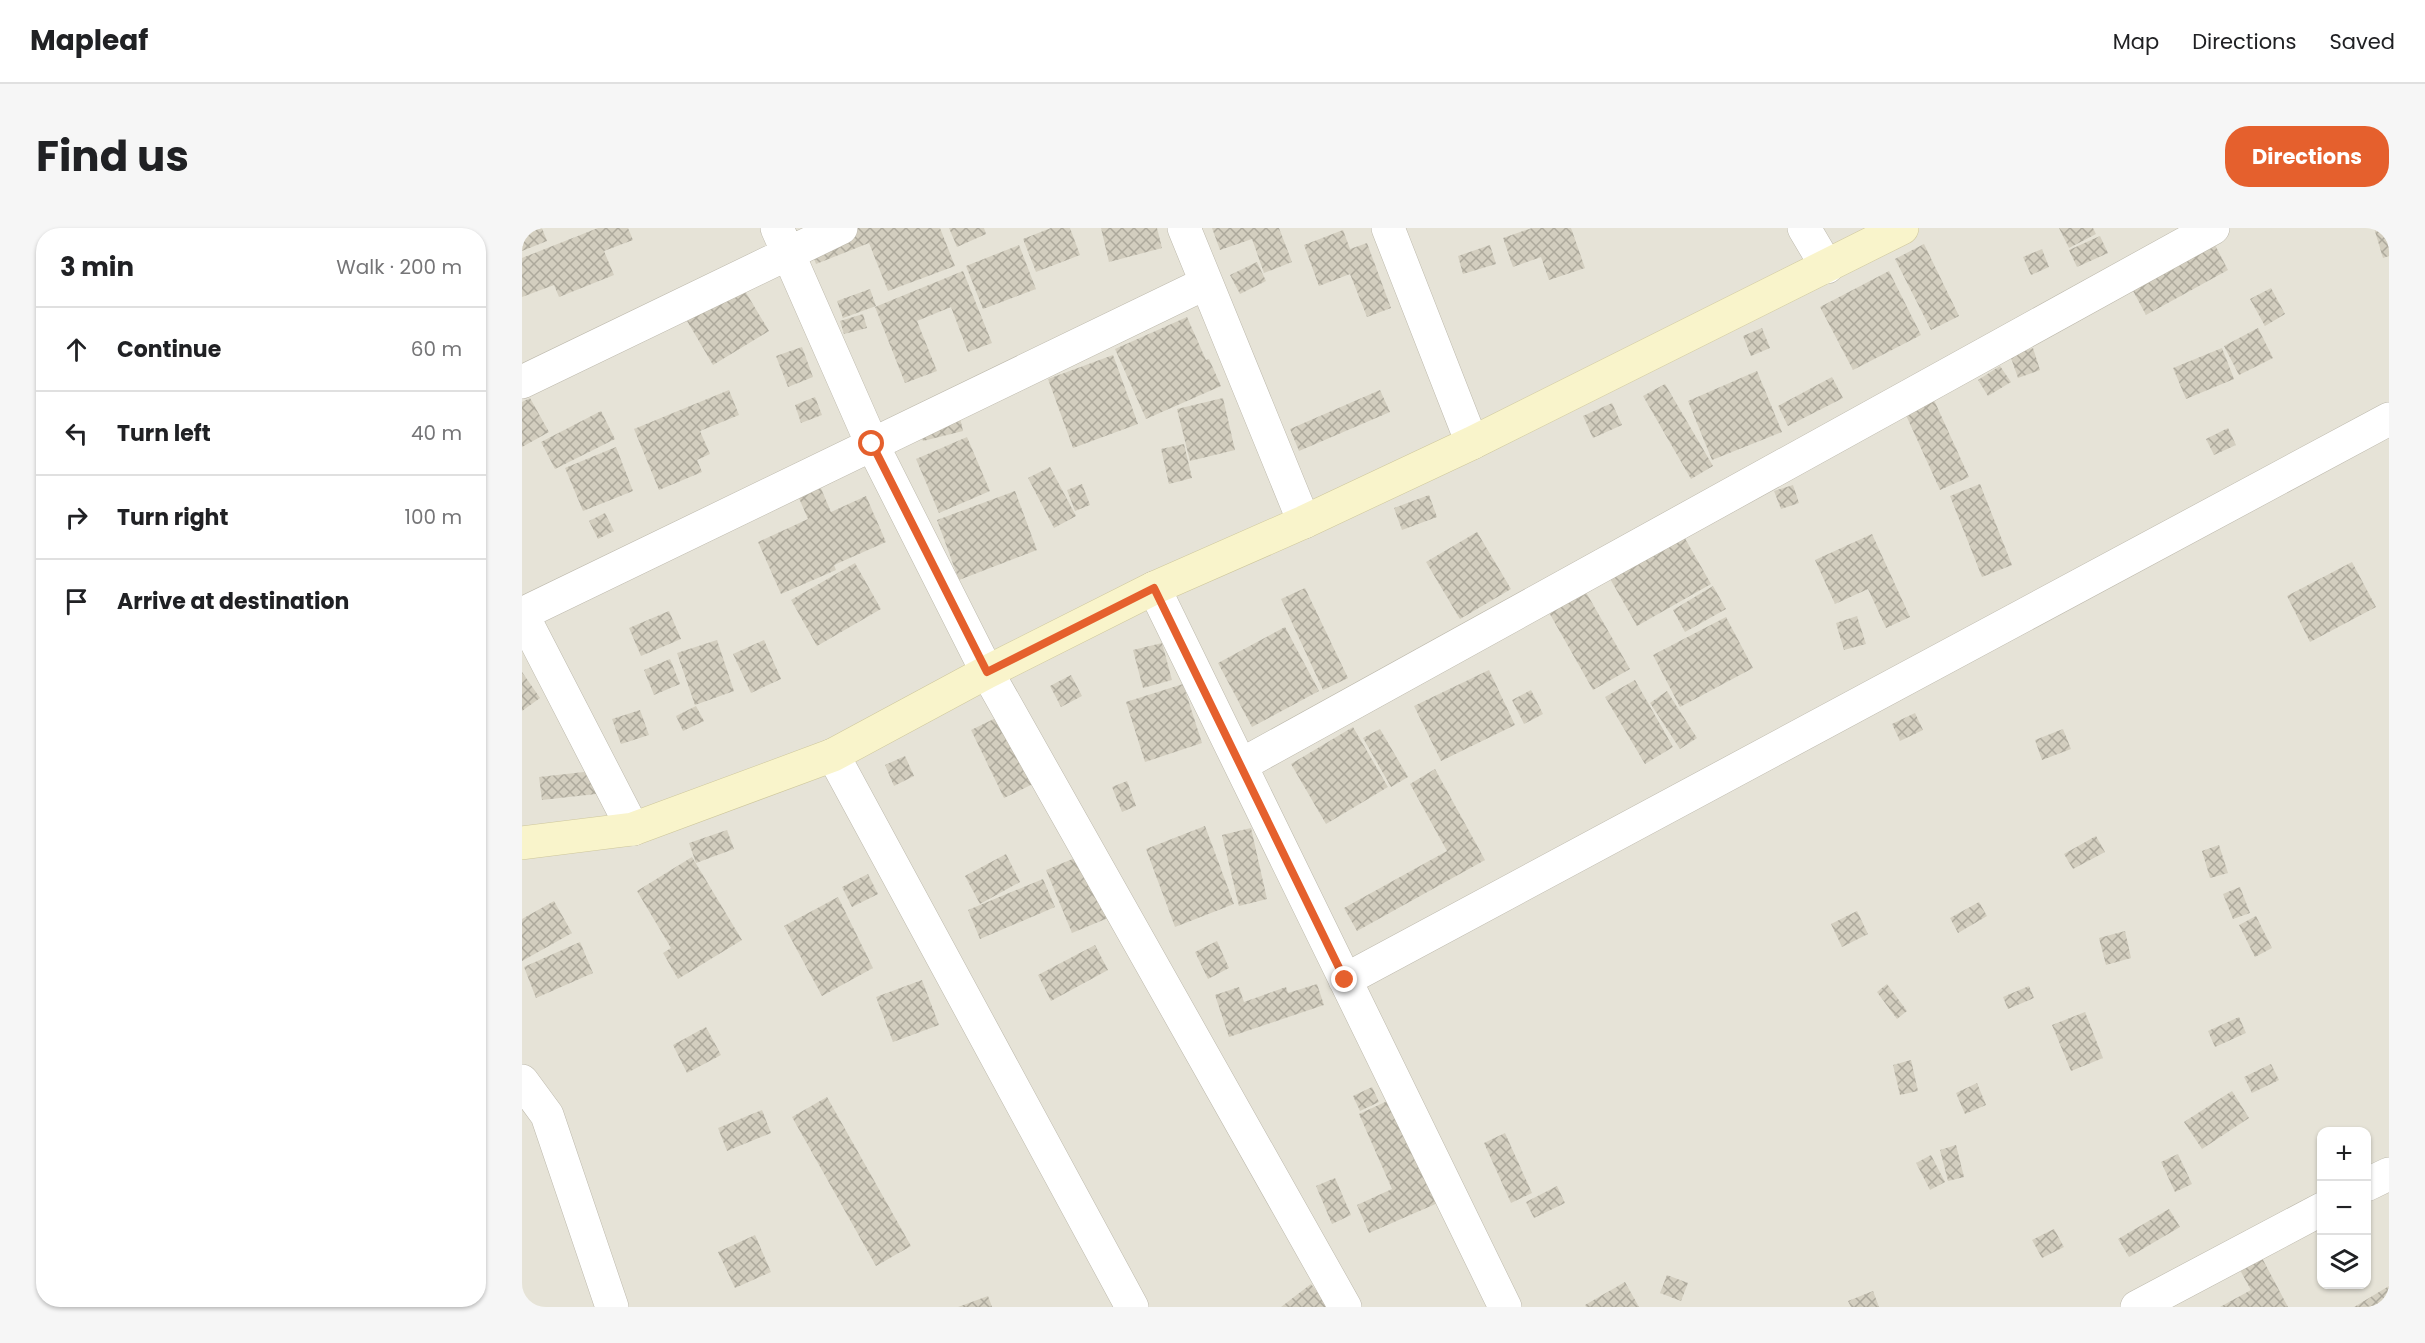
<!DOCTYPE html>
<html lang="en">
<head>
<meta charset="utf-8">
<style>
	body { margin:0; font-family:Poppins,sans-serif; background:#f6f6f6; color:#202124 }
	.controls { position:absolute; right:18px; bottom:18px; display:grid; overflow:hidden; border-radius:12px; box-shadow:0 2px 4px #0004 }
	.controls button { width:54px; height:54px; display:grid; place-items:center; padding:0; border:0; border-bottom:2px solid #e0e0e0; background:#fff; color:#202124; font:30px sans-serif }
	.stop { position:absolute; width:18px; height:18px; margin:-14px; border:4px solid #e5602d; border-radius:50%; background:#fff }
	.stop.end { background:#e5602d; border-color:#fff; box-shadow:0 2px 6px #0008 }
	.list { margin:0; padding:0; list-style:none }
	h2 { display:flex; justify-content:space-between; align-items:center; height:78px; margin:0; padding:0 24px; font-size:26px }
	h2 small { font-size:20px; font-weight:400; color:#757577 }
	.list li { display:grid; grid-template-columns:39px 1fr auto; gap:18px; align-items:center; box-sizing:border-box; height:84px; padding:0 24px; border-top:2px solid #e0e0e0 }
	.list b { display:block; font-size:22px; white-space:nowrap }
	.list em { font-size:20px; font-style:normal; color:#757577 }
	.icon { flex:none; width:33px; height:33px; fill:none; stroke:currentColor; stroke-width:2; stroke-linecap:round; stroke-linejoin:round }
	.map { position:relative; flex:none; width:1867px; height:1079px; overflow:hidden; border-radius:24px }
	header { display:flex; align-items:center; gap:36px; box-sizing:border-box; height:84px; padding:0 30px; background:#fff; border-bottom:2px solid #e0e0e0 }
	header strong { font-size:28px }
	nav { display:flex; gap:33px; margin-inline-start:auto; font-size:21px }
	.intro { display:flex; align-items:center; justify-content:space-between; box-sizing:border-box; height:144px; padding:0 36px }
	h1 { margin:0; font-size:42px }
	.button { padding:15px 27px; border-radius:24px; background:#e5602d; color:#fff; font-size:21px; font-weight:700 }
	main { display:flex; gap:36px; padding:0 36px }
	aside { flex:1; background:#fff; border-radius:24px; box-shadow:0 2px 4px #0004 }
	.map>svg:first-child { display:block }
	.residential { fill:#e6e3d7; fill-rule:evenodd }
	.building { fill:url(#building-cross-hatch) }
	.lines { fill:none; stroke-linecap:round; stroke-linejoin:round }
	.street-casing { stroke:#bdb9ac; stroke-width:34 }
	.secondary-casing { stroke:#cec79c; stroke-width:34 }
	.street { stroke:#fff; stroke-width:33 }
	.secondary { stroke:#f9f4cb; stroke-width:33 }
	.route { stroke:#e5602d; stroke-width:8 }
</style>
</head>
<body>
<header>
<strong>Mapleaf</strong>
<nav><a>Map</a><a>Directions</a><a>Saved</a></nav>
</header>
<div class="intro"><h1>Find us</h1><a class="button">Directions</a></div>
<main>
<aside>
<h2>3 min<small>Walk · 200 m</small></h2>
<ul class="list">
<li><svg class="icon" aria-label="ahead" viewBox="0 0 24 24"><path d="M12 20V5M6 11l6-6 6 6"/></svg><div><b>Continue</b></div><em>60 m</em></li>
<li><svg class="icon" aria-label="left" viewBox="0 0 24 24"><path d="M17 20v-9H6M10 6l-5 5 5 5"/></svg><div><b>Turn left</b></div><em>40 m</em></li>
<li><svg class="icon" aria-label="right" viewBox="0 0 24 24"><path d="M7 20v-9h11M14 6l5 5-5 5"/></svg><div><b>Turn right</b></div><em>100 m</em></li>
<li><svg class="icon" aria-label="arrive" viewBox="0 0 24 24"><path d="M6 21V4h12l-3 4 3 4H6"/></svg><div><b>Arrive at destination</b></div></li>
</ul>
</aside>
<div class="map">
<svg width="1867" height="1079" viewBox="0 0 1867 1079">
	<defs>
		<pattern id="building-cross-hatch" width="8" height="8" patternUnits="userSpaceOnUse" patternTransform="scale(1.5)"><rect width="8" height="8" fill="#d3cebf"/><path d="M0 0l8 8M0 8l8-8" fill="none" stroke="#ada99c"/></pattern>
	</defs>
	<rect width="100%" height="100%" fill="#f2f1e8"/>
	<path class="residential" d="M 0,0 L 1867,0 L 1867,1079 L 0,1079 ZM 1800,904 L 1844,904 L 1844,1056 L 1800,1056 Z"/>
	<path class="building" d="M 0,0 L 20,0 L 25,13 L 0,23 Z
		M 76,0 L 106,0 L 111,12 L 82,23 L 92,47 L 37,69 L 32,57 L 0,69 L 0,30 Z
		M 320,0 L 418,0 L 433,38 L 366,63 L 347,15 L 294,36 L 286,13 Z
		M 427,0 L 462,0 L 464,6 L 435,19 Z
		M 529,0 L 548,0 L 558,27 L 514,44 L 501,11 Z
		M 579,0 L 635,0 L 640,20 L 587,34 Z
		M 690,0 L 757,0 L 770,34 L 742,45 L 730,11 L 698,22 Z
		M 1010,0 L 1049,0 L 1063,40 L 1027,52 L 1019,29 L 991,39 L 981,10 Z
		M 1537,0 L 1571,0 L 1574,6 L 1547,20 Z
		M 1852,0 L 1867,0 L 1867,28 L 1861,30 Z
		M 821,2 L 828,21 L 845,15 L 869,80 L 845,89 L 828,46 L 797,58 L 782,17 Z
		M 1578,8 L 1586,25 L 1555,39 L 1547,22 Z
		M 1692,15 L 1706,42 L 1624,87 L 1610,61 Z
		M 1402,16 L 1437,88 L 1409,102 L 1373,31 Z
		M 497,17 L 514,61 L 461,81 L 444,38 Z
		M 968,17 L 974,36 L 941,46 L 936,28 Z
		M 1520,21 L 1527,39 L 1509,47 L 1501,29 Z
		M 735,34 L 744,53 L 718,66 L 708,47 Z
		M 441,43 L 470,115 L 446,124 L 429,79 L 395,93 L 415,143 L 383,155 L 353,79 Z
		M 1367,43 L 1399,107 L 1331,142 L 1298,79 Z
		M 214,48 L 247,103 L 191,137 L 158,81 Z
		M 1749,60 L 1763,86 L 1743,98 L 1728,71 Z
		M 348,61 L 354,78 L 321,90 L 315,73 Z
		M 341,86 L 345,100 L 322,106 L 318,93 Z
		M 665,89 L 684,132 L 687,131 L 699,158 L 624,191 L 593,121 Z
		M 1240,100 L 1248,120 L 1229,128 L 1221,108 Z
		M 1736,100 L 1751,130 L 1717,147 L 1702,118 Z
		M 280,119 L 291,149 L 266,159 L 254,128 Z
		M 1511,120 L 1518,142 L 1496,150 L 1488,127 Z
		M 1700,120 L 1712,151 L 1664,171 L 1651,140 Z
		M 591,127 L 616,196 L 551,220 L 526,151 Z
		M 1478,138 L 1489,154 L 1466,168 L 1456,152 Z
		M 1235,143 L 1260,204 L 1190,232 L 1166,173 Z
		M 1310,149 L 1321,170 L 1266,198 L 1256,178 Z
		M 1143,156 L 1191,238 L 1169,251 L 1121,168 Z
		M 207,162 L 217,187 L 178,203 L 188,226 L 175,232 L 180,244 L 137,262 L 112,201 Z
		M 858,162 L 868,184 L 777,223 L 768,201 Z
		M 293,169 L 300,187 L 279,195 L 273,177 Z
		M 8,170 L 27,204 L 0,219 L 0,174 Z
		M 701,170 L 713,222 L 668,233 L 655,181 Z
		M 1412,172 L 1447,249 L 1418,262 L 1383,185 Z
		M 1090,175 L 1100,197 L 1071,210 L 1061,188 Z
		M 79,183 L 93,211 L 33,241 L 19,214 Z
		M 437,186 L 441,203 L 401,213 L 397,195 Z
		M 1706,200 L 1714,217 L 1692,227 L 1684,211 Z
		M 445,209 L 468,263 L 417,285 L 394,231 Z
		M 662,216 L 670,250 L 647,256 L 639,221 Z
		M 94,219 L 111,263 L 61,283 L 43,240 Z
		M 528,239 L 554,288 L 532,300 L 506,250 Z
		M 295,251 L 309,284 L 344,268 L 364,314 L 312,337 L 314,342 L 259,366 L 236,314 L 286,291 L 273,261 Z
		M 560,256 L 568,277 L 553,283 L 545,262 Z
		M 1458,256 L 1490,337 L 1460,349 L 1428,268 Z
		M 1271,257 L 1277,275 L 1259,281 L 1252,263 Z
		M 493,263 L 515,322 L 437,352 L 415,292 Z
		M 907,267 L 915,289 L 880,302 L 872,280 Z
		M 83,285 L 92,303 L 76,311 L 67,293 Z
		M 955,304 L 989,361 L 938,391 L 904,334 Z
		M 1350,306 L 1388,389 L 1364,400 L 1346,361 L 1313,376 L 1293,332 Z
		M 1161,307 L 1189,356 L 1115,398 L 1087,349 Z
		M 1830,334 L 1854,379 L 1788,414 L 1765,368 Z
		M 333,335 L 359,381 L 295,418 L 269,372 Z
		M 1191,358 L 1204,381 L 1163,404 L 1151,382 Z
		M 1061,359 L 1108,441 L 1071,462 L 1025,381 Z
		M 783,360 L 826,450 L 801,462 L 759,371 Z
		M 147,383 L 159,411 L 119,428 L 107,400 Z
		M 1335,388 L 1344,416 L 1322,422 L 1314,395 Z
		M 1204,389 L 1231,440 L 1158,479 L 1131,427 Z
		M 763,399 L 797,463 L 730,499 L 696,435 Z
		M 195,412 L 212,463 L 173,477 L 155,425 Z
		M 242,412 L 259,451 L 229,465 L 211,426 Z
		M 640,415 L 650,452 L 621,460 L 611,422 Z
		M 148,431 L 158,456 L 132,467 L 122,442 Z
		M 967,442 L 993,497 L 919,533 L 892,478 Z
		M 0,444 L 18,470 L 0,483 Z
		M 549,447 L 560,468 L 539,479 L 528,458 Z
		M 1113,452 L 1151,519 L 1123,536 L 1083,469 Z
		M 661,456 L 680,515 L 623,534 L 604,474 Z
		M 1009,462 L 1021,486 L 1002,496 L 990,472 Z
		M 1145,463 L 1175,510 L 1158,521 L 1128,475 Z
		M 174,478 L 182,493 L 161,503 L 154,488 Z
		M 118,482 L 127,507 L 99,516 L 90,491 Z
		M 1393,485 L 1401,502 L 1378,513 L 1370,496 Z
		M 478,488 L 511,556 L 482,570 L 449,502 Z
		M 831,499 L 866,559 L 804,596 L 769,536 Z
		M 858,501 L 886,549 L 869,559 L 841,510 Z
		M 1541,501 L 1549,521 L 1520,532 L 1513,512 Z
		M 383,528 L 392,548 L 372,558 L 363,537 Z
		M 913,541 L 963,632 L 835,703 L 822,680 L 925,623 L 888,556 Z
		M 71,543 L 74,566 L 20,572 L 17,549 Z
		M 605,553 L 614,578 L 600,584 L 590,559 Z
		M 683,598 L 712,676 L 653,699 L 624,621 Z
		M 729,600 L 745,671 L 717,678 L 700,607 Z
		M 205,602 L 212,621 L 174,635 L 167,615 Z
		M 1574,608 L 1583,624 L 1551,641 L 1542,626 Z
		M 1697,617 L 1706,645 L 1688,650 L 1680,623 Z
		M 565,625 L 586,690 L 550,705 L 524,642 Z
		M 484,626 L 498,654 L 458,676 L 443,648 Z
		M 170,629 L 220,712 L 156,751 L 141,725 L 149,720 L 115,663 Z
		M 346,646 L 356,666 L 330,679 L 320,659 Z
		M 521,651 L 533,679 L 458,711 L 446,682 Z
		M 1718,659 L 1728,685 L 1711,691 L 1701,666 Z
		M 316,669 L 351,740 L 300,768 L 262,698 Z
		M 32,673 L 50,705 L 0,733 L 0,691 Z
		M 1457,674 L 1465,688 L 1436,705 L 1428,690 Z
		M 1335,683 L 1346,706 L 1320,719 L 1309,696 Z
		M 1734,688 L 1750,720 L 1733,729 L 1717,697 Z
		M 1603,703 L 1609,730 L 1584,737 L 1577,710 Z
		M 695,713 L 707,740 L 686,751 L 673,724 Z
		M 58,714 L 71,745 L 14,770 L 2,739 Z
		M 573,717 L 586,742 L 529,773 L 516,747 Z
		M 400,752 L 417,797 L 371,814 L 354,769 Z
		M 795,756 L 802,777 L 707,809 L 693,767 L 717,759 L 722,774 L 764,759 L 766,765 Z
		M 1365,756 L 1385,783 L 1375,791 L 1355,764 Z
		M 1507,758 L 1512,770 L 1486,781 L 1481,769 Z
		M 1563,784 L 1581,830 L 1549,843 L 1530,797 Z
		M 1717,789 L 1724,805 L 1693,819 L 1686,803 Z
		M 184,799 L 199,827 L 165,845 L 151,817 Z
		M 1389,832 L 1396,863 L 1378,867 L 1371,837 Z
		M 1749,836 L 1757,852 L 1730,865 L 1722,849 Z
		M 1455,855 L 1464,877 L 1443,886 L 1434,865 Z
		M 850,859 L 857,874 L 838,883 L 831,868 Z
		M 1710,863 L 1727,890 L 1680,921 L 1662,894 Z
		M 305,869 L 389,1018 L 354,1038 L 270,889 Z
		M 872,870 L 918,974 L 847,1005 L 835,977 L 870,961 L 837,886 Z
		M 240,882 L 249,905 L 205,923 L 196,900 Z
		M 983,905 L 1010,965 L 989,975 L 962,915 Z
		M 1434,917 L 1442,949 L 1426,953 L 1418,922 Z
		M 1656,926 L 1670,956 L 1653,964 L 1639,934 Z
		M 1409,927 L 1423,954 L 1408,962 L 1394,935 Z
		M 813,950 L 829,987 L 810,996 L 794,958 Z
		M 1035,958 L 1043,975 L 1012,990 L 1004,974 Z
		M 1647,981 L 1658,999 L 1607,1029 L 1596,1011 Z
		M 1532,1001 L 1542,1019 L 1520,1030 L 1510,1012 Z
		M 233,1007 L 249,1044 L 213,1060 L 196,1024 Z
		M 1740,1030 L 1766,1079 L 1698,1079 L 1729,1062 L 1718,1042 Z
		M 1145,1047 L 1166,1055 L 1159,1073 L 1138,1065 Z
		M 1103,1054 L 1117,1079 L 1064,1079 L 1063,1077 Z
		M 789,1056 L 807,1079 L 759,1079 Z
		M 1867,1058 L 1867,1079 L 1832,1079 Z
		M 1351,1063 L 1357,1079 L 1329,1079 L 1326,1073 Z
		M 466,1068 L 470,1079 L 436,1079 Z"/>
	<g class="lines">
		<defs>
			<path id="street" d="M 255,0 L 350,216 L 465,444 L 823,1079
				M 662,0 L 782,294
				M 866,0 L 950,215
				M 1282,0 L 1305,39
				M 0,154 L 319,0
				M 632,360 L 983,1079
				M 0,386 L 684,55
				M 0,386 L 111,601
				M 311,527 L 610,1079
				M 719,537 L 1691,0
				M 823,752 L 1867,191
				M 0,853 L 25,887 L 90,1079
				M 1844,957 L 1867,946
				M 1615,1079 L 1800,981"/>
			<path id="secondary" d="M 0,615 L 111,601 L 311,527 L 465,444 L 632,360 L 782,294 L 950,215 L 1380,0"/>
		</defs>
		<use href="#street" class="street-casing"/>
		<use href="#secondary" class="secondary-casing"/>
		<use href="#street" class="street"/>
		<use href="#secondary" class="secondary"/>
	</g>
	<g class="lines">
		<path class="route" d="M 350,216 L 465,444 L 632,360 L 823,752"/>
	</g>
</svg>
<div class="controls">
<button>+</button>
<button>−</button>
<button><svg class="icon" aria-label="layers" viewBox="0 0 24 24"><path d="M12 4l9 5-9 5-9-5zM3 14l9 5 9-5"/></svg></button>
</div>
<div class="stop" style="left:350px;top:216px"></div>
<div class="stop end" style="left:823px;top:752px"></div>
</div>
</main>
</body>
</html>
